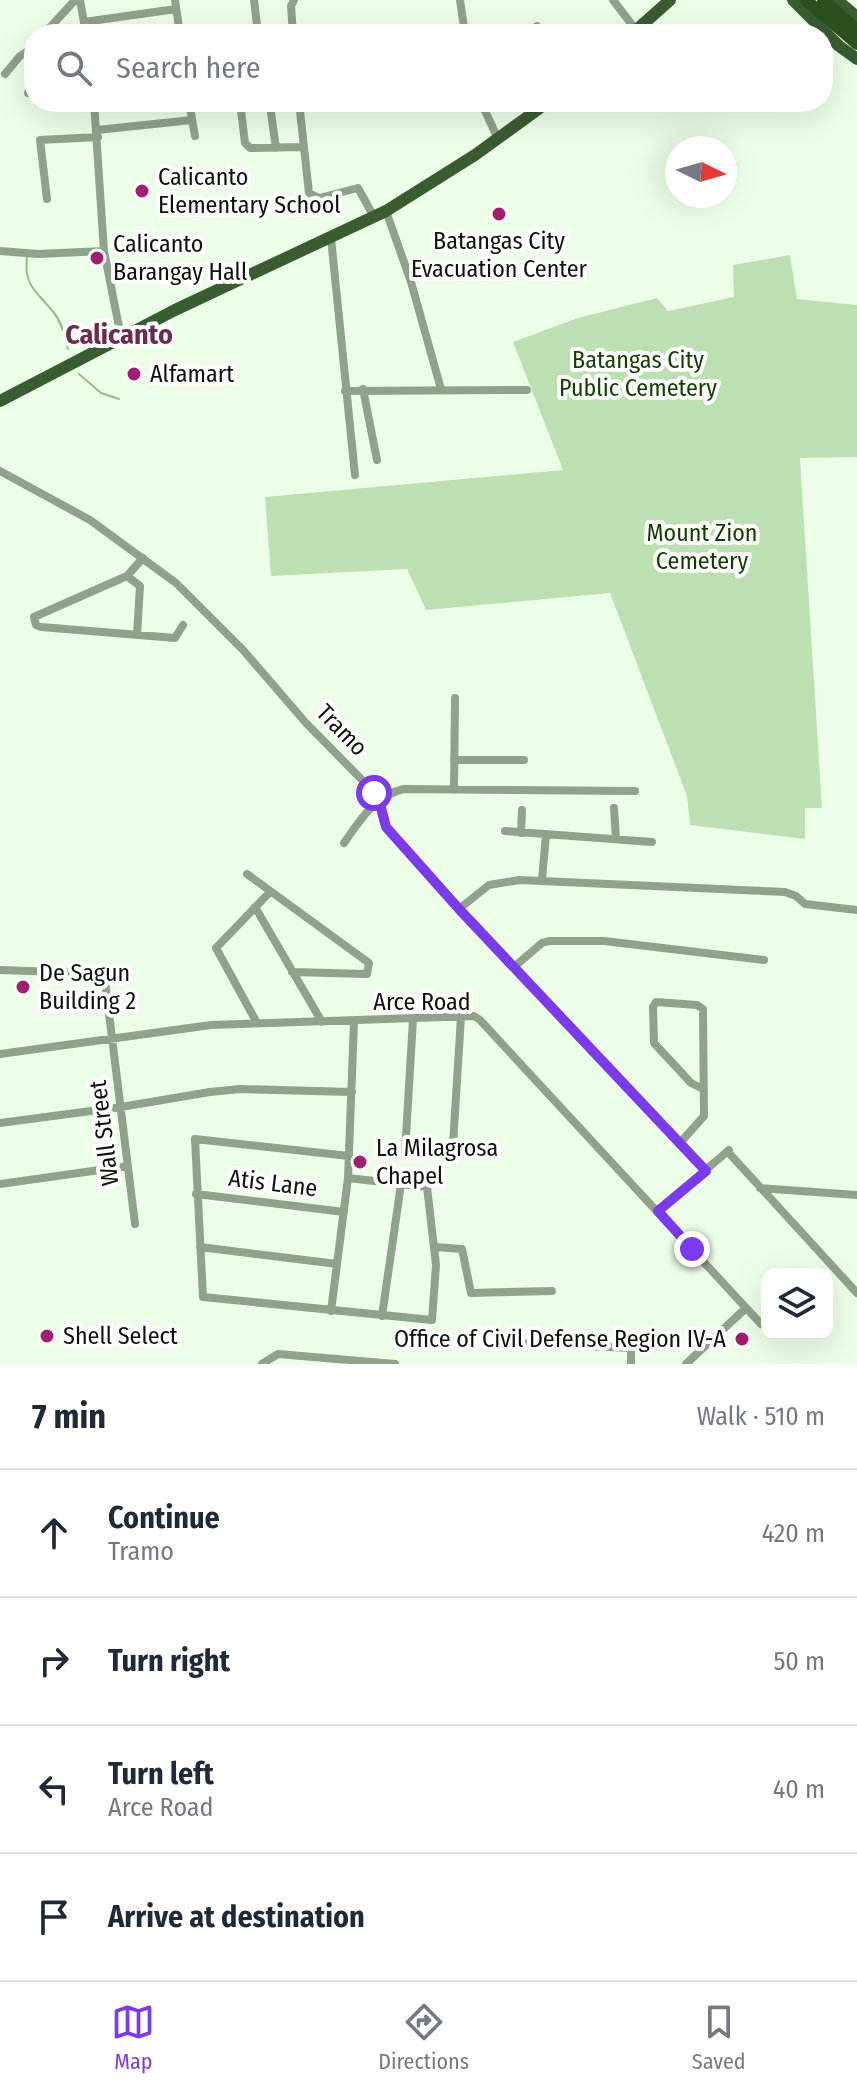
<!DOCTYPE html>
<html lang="en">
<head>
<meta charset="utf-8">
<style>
	body { margin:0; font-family:"Fira Sans Condensed",sans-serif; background:#f6f6f7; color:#1f2937 }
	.controls { position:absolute; right:24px; bottom:24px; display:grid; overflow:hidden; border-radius:16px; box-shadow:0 8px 32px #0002 }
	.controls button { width:72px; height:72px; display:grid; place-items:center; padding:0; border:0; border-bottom:2px solid #e0e1e3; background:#fff; color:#1f2937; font:40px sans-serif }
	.compass { position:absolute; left:665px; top:136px; width:72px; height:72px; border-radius:50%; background:#fff; box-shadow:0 8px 32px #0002; rotate:95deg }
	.stop { position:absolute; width:24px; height:24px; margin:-18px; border:6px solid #7c3aed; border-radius:50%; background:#fff }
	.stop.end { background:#7c3aed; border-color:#fff; box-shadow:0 2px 8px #0008 }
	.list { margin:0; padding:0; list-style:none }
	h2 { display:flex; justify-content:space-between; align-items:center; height:104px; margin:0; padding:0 32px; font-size:34px }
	h2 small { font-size:26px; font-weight:400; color:#747a83 }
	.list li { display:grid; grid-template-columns:52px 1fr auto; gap:24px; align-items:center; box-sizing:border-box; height:128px; padding:0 32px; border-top:2px solid #e0e1e3 }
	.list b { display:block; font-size:30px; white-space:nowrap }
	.list p { margin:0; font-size:26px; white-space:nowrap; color:#747a83 }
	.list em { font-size:26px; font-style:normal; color:#747a83 }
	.icon { flex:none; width:44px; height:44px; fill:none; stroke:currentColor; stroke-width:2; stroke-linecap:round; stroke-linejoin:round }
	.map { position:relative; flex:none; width:857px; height:1364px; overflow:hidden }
	.search { position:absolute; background:#fff; box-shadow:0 8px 32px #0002; left:24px; right:24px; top:24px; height:88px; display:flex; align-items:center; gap:20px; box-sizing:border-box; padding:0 28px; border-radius:32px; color:#747a83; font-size:30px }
	.sheet { height:616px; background:#fff }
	nav { display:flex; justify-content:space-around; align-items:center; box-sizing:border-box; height:112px; border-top:2px solid #e0e1e3; background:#fff; font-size:22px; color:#747a83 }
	nav a { display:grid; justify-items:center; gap:4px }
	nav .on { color:#7c3aed }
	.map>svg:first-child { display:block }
	.green { fill:#bde0b3 }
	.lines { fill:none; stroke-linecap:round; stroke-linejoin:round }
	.stream { stroke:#93bf86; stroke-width:2 }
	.minor { stroke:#8fa28a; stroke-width:8 }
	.primary { stroke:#3a5c31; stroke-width:12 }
	.trunk { stroke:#2b5020; stroke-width:12 }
	.route { stroke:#7c3aed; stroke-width:10 }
	.poi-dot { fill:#a21f6f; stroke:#fff; stroke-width:3 }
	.labels { text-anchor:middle; stroke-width:8; stroke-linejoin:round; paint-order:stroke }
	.poi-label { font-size:24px; fill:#0c130a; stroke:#fff; text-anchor:start }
	.park-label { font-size:24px; fill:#133d02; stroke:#fff }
	.street-label { font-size:24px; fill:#0c130a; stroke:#fff }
	.quarter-label { font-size:28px; font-weight:bold; fill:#6b2c4e; stroke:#fff }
</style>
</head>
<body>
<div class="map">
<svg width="857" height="1364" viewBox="0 0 857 1364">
	<rect width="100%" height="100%" fill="#ecfee8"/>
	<path class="green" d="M 790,255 L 797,299 L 857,305 L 857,457 L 800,458 L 822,808 L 805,808 L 805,839 L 690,825 L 687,796 L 610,593 L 426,610 L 407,569 L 271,576 L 265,497 L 563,470 L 513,342 L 578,318 L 657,298 L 668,311 L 734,297 L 733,265 Z"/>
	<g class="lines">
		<path class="stream" d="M 27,257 C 23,287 38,292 54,313 C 62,322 65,338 68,349
			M 79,374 L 101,393 L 119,399"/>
		<path class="minor" d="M 80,0 L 86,34
			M 175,0 L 180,34
			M 254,0 L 258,34
			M 460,0 L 465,34
			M 613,0 L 636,30
			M 84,22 L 176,9
			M 537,26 L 540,34
			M 44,34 L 75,0
			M 293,34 L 291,6 L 294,0
			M 5,74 L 20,56 L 34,47
			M 28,93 L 34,93
			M 94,102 L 104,251 L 121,337
			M 189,102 L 195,136
			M 240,102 L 245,143 L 250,148 L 303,147
			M 299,102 L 309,193 L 319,198 L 358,188 L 374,217
			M 481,102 L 498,139
			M 270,106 L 276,148
			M 97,130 L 192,120
			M 47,199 L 40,140 L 98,137
			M 386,211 L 411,282 L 441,389
			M 331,238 L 355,475
			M 0,251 L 38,254 L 104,251
			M 363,389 L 377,460
			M 345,391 L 527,390
			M 0,471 L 90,520 L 176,583 L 243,650 L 306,723 L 369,787 L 379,800 L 386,827 L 459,909 L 706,1171
			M 127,576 L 143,558
			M 137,635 L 140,586 L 127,576 L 34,617 L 36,625 L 41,627 L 175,638 L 183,625
			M 454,760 L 524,760
			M 454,790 L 455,698
			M 614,808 L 616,839
			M 505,831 L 652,842
			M 521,833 L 522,810
			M 344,843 C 360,820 375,795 404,789 L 635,791
			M 247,874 L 369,963 L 367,974 L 292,972
			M 542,880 L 546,834
			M 255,907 L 322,1022
			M 459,909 L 489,885 L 519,880 L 785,892 L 796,896 L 805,904 L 857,910
			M 514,967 L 542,943 L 549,941 L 604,941 L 764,960
			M 0,970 L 87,973 L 105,981 L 135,1224
			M 257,1023 L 216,948 L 269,893
			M 0,1054 L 211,1025 L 474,1016 L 480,1020 L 761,1324
			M 0,1123 L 121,1107 L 210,1092 L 240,1089 L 352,1092
			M 679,1144 L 704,1116 L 703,1009 L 697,1005 L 656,1002 L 653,1007 L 654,1043 L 691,1083 L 703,1089
			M 728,1152 L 857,1293
			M 405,1153 L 413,1019
			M 452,1160 L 461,1017
			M 348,1178 L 427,1187 L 436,1265 L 432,1320 L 203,1297 L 195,1139 L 349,1156
			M 0,1184 L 128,1166
			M 760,1188 L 857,1195
			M 196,1194 L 344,1212
			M 658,1211 L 729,1150
			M 200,1247 L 337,1264
			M 435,1247 L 462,1249 L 471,1293 L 552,1291
			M 331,1311 L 348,1178 L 354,1022
			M 382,1316 L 401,1184
			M 515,1343 L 631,1348 L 631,1364
			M 262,1364 L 278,1354 L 395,1364
			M 686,1364 L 746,1308"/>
		<path class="primary" d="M 793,0 L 839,46 L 857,59
			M 837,0 L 857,17
			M 632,34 L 670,0
			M 0,401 L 175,310 L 386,211 L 475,155 L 548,102"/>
		<path class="trunk" d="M 806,0 L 857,44
			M 823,0 L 857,30"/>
	</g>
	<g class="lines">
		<path class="route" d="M 374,793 L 379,800 L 386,827 L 459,909 L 706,1171 L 658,1211 L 692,1249"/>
	</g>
	<g class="poi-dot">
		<circle cx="142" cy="191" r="8"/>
		<circle cx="499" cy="214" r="8"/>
		<circle cx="97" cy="258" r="8"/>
		<circle cx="134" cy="374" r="8"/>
		<circle cx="23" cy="987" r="8"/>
		<circle cx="360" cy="1162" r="8"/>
		<circle cx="47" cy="1336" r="8"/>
		<circle cx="742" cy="1339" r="8"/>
	</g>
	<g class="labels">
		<g class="poi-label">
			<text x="158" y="185">Calicanto<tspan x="158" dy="28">Elementary School</tspan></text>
			<text x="499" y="249" text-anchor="middle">Batangas City<tspan x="499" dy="28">Evacuation Center</tspan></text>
			<text x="113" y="252">Calicanto<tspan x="113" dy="28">Barangay Hall</tspan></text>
			<text x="150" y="382">Alfamart</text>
			<text x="39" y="981">De Sagun<tspan x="39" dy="28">Building 2</tspan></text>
			<text x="376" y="1156">La Milagrosa<tspan x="376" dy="28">Chapel</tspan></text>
			<text x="63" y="1344">Shell Select</text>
			<text x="726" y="1347" text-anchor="end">Office of Civil Defense Region IV-A</text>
		</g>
		<g class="park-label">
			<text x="638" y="368">Batangas City<tspan x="638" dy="28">Public Cemetery</tspan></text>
			<text x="702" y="541">Mount Zion<tspan x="702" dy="28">Cemetery</tspan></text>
		</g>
		<g class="street-label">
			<text transform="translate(342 730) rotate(46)" y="8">Tramo</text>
			<text x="422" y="1010">Arce Road</text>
			<text transform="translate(104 1133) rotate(-97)" y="8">Wall Street</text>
			<text transform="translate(273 1183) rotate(7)" y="8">Atis Lane</text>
		</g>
		<g class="quarter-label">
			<text x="119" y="344">Calicanto</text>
		</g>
	</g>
</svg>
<div class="controls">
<button><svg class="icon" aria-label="layers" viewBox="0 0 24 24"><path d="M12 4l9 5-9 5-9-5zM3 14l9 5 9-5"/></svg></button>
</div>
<svg class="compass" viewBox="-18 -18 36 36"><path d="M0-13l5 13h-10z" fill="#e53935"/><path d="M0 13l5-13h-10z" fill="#747a83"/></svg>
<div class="stop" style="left:374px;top:793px"></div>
<div class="stop end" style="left:692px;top:1249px"></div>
<div class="search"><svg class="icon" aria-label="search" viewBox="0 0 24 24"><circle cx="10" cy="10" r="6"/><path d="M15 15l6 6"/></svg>Search here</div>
</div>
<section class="sheet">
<h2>7 min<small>Walk · 510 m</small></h2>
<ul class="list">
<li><svg class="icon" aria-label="ahead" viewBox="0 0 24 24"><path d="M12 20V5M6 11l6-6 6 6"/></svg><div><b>Continue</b><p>Tramo</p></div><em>420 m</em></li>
<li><svg class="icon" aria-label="right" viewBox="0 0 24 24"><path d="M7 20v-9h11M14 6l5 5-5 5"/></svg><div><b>Turn right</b></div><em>50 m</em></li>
<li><svg class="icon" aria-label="left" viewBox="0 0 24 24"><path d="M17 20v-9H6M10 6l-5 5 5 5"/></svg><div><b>Turn left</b><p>Arce Road</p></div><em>40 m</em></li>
<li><svg class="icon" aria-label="arrive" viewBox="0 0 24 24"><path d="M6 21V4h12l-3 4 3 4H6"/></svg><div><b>Arrive at destination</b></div></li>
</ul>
</section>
<nav>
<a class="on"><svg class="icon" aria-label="map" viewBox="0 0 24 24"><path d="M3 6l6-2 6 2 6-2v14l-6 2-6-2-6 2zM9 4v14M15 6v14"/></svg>Map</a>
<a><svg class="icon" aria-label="directions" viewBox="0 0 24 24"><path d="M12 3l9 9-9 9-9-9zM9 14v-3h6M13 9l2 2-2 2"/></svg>Directions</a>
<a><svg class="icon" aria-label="saved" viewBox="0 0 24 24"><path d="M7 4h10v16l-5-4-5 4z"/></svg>Saved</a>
</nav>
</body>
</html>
